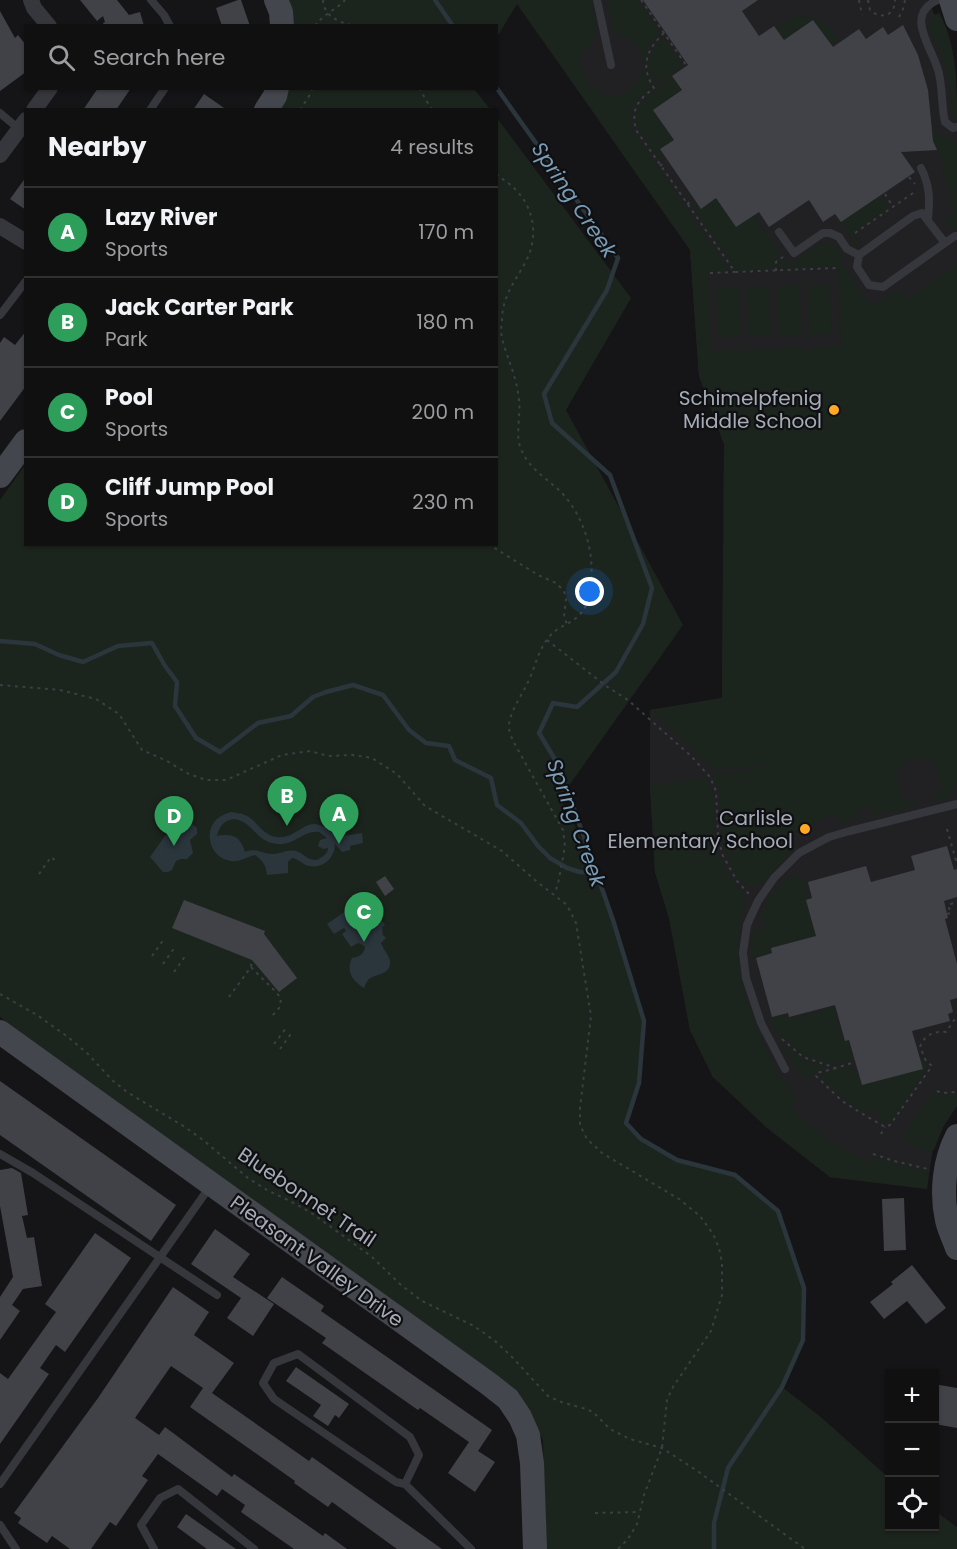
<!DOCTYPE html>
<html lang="en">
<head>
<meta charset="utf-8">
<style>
	body { margin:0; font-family:Poppins,sans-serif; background:#19191a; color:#f1f3f6 }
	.controls { position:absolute; right:18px; bottom:18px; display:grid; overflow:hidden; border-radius:0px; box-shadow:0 2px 4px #0004 }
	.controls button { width:54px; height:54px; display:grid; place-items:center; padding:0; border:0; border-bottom:2px solid #303031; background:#101011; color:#f1f3f6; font:30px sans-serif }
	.you { position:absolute; left:590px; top:592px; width:21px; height:21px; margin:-15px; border:4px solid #fff; border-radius:50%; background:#1a73e8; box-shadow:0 0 0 9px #1a73e833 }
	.badge { display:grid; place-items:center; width:39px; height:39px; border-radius:50%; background:#ffa925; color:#fff; font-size:20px; font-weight:700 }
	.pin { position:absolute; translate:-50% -50px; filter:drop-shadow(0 2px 3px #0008) }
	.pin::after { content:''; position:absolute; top:32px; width:21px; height:18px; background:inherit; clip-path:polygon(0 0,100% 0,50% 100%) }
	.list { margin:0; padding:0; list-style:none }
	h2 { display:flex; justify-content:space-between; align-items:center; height:78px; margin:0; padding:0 24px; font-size:26px }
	h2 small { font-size:20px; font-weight:400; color:#9c9d9f }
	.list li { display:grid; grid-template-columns:39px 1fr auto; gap:18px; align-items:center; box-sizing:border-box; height:90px; padding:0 24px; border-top:2px solid #303031 }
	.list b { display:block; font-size:22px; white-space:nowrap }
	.list p { margin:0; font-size:20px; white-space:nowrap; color:#9c9d9f }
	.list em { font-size:20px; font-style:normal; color:#9c9d9f }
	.icon { flex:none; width:33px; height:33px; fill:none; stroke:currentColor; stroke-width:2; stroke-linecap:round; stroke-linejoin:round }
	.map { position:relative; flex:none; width:957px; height:1549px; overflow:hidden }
	.search { position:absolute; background:#101011; box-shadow:0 2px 4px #0004; left:24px; top:24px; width:474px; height:66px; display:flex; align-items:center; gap:15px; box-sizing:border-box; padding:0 21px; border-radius:0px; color:#9c9d9f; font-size:22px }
	.panel { position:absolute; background:#101011; box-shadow:0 2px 4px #0004; left:24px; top:108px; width:474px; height:438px; border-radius:0px }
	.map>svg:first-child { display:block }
	.built { fill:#212124 }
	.green { fill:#1c251d }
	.water { fill:#2a353c; fill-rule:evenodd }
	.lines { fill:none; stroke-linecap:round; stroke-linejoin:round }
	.stream { stroke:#2a353c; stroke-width:4.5 }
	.building { fill:#414247 }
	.path { stroke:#3b3e43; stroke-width:2; stroke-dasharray:3 4.5; stroke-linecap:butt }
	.lane { stroke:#35373c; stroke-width:8 }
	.street { stroke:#35373c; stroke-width:16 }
	.secondary { stroke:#43464c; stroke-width:24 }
	.poi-dot { fill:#ffa925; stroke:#101012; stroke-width:2 }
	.labels { text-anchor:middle; stroke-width:4.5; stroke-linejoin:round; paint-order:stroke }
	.poi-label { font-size:20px; fill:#a5acb8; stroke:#101012; text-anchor:end }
	.street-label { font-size:20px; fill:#a5acb8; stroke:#101012 }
	.water-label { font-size:21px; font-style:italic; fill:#799db7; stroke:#101012 }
</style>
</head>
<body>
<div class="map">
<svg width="957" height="1549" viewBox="0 0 957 1549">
	<rect width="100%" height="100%" fill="#151517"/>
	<path class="built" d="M 515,0 L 928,0 L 940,28 L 957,101 L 957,1099 L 933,1147 L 927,1189 L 830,1177 L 766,1127 L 713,1077 L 690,1030 L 669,918 L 655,872 L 650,787 L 650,710 L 722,698 L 724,444 L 699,376 L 690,250 Z"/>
	<path class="green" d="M 288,0 L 592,0 C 593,10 597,22 596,32 C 595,46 576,48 581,68 C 582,74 587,79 590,84 C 613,114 654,83 641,52 C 634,37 622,39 613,30 L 607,0 L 639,0 L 661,33 C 658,36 653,40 651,44 C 642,58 643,75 652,88 C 635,101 628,111 634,132 L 731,271 L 708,272 L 711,351 L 739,349 L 740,353 L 746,352 L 746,349 L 803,347 L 803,351 L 810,351 L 810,348 L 841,346 L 838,267 L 778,269 L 777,263 L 784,258 L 786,260 L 784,262 L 788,267 C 801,257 818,239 836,245 L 842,253 L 841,262 L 872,307 L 898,288 L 907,300 L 957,265 L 957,782 C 952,794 947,808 932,796 L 942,792 L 933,758 L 922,761 L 921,758 L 906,762 L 906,765 L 895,769 L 904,801 L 915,800 L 914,805 L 911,807 L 877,815 L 867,805 L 858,812 L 862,817 L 862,819 L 859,819 L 858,817 L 850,819 L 850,822 L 840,824 L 838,813 C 820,819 805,828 790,838 L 796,848 C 784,857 770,879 760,884 C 738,895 726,859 723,842 C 720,827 720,811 720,796 L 718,788 L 712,776 L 781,763 L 713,770 L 650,710 L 722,698 L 724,444 L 699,376 L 690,250 L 517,4 L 497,37 L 496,26 L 293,25 Z
		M 939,13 C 957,44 957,84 957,120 L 953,115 L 951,97 L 953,95 L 952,92 L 950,92 L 947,72 L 939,49 L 941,48 L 939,44 L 937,45 C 931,34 926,27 932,16 Z
		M 798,16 C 821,17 826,23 840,39 L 831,45 L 813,20 L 784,40 L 776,28 L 792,17 Z
		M 663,36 L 684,66 L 654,86 C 643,67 648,50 663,36 Z
		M 672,76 L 682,90 L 653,110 L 674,140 L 659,150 L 665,158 L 660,161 C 623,114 628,111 672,76 Z
		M 290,88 L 474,89 L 490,109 L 278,110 Z
		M 497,118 L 631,298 L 566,410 L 683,625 L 560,798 L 590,854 L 613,920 L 644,1021 L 639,1083 L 627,1123 L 641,1139 L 677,1160 L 735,1175 L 778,1211 L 804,1288 L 803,1340 L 782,1387 L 822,1418 L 889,1478 L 890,1526 L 934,1526 L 935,1511 L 957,1527 L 957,1549 L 546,1549 L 543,1440 L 524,1403 L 500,1380 L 0,1017 L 0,500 L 25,465 L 26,544 L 496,544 Z
		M 932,130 L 957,143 L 957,229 C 949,230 945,226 943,219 L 954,216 L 943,168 L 945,166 L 933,141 Z
		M 881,195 L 889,208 L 853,233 L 861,245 L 857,248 L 841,222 Z
		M 716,198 L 736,227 L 754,215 L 782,255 L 774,261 L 775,269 L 735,271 L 691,206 L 696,203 L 701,208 Z
		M 830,284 L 832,333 L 809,334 L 807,285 Z
		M 800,285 L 802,335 L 779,336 L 777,286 Z
		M 769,286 L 771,336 L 748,336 L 746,287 Z
		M 739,287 L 741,336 L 718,337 L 716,288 Z
		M 707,777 L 714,795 L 716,838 L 720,855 L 729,874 L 742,892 L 745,901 L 739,933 L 738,949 L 740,971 L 745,996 L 768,1055 L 780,1075 L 798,1099 L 791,1108 C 817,1134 837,1146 869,1163 L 873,1156 L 894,1163 L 928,1171 L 927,1189 L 830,1177 L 766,1127 L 713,1077 L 690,1030 L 669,918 L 655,872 L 650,787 Z
		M 791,875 L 796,875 L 805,881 L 816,936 L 771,948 L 772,953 L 754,958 C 750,949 752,937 754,927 L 761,930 L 765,919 L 759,916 L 772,893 Z
		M 834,1007 L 844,1042 L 849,1042 L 853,1058 L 851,1059 L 851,1061 L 836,1066 C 826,1061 814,1061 804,1055 C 794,1049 788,1039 777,1035 L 770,1021 L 772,1018 L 787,1014 L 788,1019 Z
		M 779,1040 L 806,1061 L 831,1067 L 815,1072 L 804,1081 Z
		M 921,1054 L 924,1062 L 930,1066 L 892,1121 L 886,1124 L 877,1121 L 881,1114 L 870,1109 L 867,1115 C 849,1105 835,1092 821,1078 L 822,1074 L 852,1065 L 855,1073 L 858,1072 L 862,1085 L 922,1069 L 919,1055 Z
		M 934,1092 L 942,1095 L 957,1094 L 957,1106 L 943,1127 L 934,1150 C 925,1152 914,1148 906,1142 L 908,1128 Z"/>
	<path class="water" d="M 231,812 C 236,813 241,813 245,815 C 257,820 262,835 276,837 C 301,841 307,806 336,837 L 362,833 L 363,843 L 350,846 L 350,850 L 342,852 L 335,844 C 335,857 324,869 309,866 C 303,865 299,859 292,858 L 288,862 L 288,873 L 267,875 C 266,865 263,861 255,855 C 245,857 238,864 227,860 C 211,856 204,834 215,821 C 219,816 225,814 231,812 ZM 233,819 C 253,820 255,843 278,844 C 294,846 303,830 319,832 L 327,838 L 320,840 L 318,846 L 323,849 L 328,848 C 328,854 322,857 317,860 C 306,860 305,854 296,851 C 287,849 281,854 273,854 C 262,854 255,847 245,852 C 240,836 233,833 217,836 C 219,826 224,821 233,819 Z
		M 175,822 L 181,826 L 192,824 L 197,828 L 197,834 L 190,840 L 193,853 L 187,859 L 181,859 L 176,861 L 172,870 L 168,872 L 163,872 L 150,857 Z
		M 366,897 L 373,908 L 358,918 L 361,921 L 376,911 L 385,925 L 382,927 L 383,935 L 386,938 L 381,943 C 383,949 389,955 390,961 C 391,975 377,973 369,979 C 367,981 365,985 364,988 C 352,981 346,971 352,958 C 358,957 364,955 365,947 L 363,945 L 358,943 L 351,947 L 342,934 L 346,931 L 344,928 L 334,934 L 327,924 Z"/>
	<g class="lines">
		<path class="stream" d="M 435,0 L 453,26
			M 496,87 L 618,258 L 607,290 L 544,394 L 552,423 L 610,475 L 652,588 L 643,624 L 616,672 L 577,707 L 553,703 L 539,733 L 559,766 L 613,920 L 644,1021 L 639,1083 L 626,1123 L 641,1139 L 677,1160 L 735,1175 L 778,1211 L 804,1288 L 803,1340 L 782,1387 L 728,1468 L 714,1523 L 714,1549
			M 0,641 L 35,644 L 59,655 L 83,662 L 118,646 L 152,643 L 165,666 L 177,682 L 175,706 L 196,738 L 220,752 L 258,723 L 291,716 L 313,697 L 326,692 L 353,685 L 383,695 L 409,730 L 426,743 L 449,746 L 455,760 L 491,778 L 497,805 L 521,823 L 538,846 L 550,858 L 567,868 L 580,872 L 596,873"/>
	</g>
	<path class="building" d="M 80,0 L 117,0 L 129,15 L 140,12 L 144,26 L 104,26 L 103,23 L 105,22 L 103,16 L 97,21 Z
		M 238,0 L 241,0 L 250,26 L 222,26 L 216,8 Z
		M 643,0 L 758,0 L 742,11 L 759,36 L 774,26 L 784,40 L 813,20 L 833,47 L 859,29 L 866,39 L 883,27 L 888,35 L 903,25 L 918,55 L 928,90 L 933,141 L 937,150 L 901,152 L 915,172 L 841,222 L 835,214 L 823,222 L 809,200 L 769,227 L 759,212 L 736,227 L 716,198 L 701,209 L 660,149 L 674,140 L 653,110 L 682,90 L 672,76 L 688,65 Z
		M 0,11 L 15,38 L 18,35 L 26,45 L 26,72 L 0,91 Z
		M 98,88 L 131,88 L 116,110 L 83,110 Z
		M 204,94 L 227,110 L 193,110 Z
		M 26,177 L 26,210 L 10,199 Z
		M 26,331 L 26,386 L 0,421 L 0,343 L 4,337 L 15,345 Z
		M 947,846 L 954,870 L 957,869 L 957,897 L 944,901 L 948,918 L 945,919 L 957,964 L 957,998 L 950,1000 L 953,1012 L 948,1014 L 950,1021 L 912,1031 L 923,1069 L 862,1085 L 849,1040 L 845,1041 L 835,1005 L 789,1017 L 788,1013 L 772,1017 L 756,958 L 772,953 L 771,948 L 816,936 L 806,900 L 812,898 L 808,882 L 866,866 L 871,882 L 915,870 L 911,856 Z
		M 385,876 L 394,889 L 385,896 L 376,882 Z
		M 184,900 L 265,931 L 264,934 L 297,978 L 279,992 L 252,960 L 172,928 Z
		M 0,1081 L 176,1205 L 151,1241 L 0,1135 Z
		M 12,1168 L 21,1173 L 28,1215 L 22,1216 L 27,1238 L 34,1237 L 42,1286 L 23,1289 L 12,1305 L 20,1311 L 0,1340 L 0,1297 L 13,1277 L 0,1206 L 0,1170 Z
		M 904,1198 L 906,1250 L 884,1251 L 882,1199 Z
		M 215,1229 L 250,1254 L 233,1277 L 274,1304 L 253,1336 L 227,1318 L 241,1298 L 191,1264 Z
		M 95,1233 L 131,1258 L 65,1352 L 56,1345 L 40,1368 L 49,1374 L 0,1444 L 0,1373 L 8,1379 L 56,1312 L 45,1304 Z
		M 912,1265 L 946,1308 L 926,1324 L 907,1301 L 884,1319 L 870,1302 L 893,1284 L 891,1282 Z
		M 282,1277 L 324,1306 L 321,1311 L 492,1430 L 478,1451 L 495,1462 L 475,1492 L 448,1473 L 469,1442 L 420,1408 L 418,1410 L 322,1343 L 326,1338 L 267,1298 Z
		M 173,1287 L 209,1312 L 194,1335 L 234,1363 L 212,1393 L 309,1461 L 312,1457 L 442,1549 L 397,1549 L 332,1502 L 328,1507 L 294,1483 L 295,1481 L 190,1407 L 203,1388 L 171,1366 L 135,1418 L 159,1435 L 165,1427 L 232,1477 L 234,1474 L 323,1536 L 325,1533 L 347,1549 L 294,1549 L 241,1512 L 245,1505 L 222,1489 L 217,1496 L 158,1454 L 142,1476 L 148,1480 L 125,1513 L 116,1526 L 110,1522 L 91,1549 L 70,1549 L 52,1536 L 47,1543 L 18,1523 L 21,1518 L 14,1513 L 98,1398 Z
		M 296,1367 L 349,1404 L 339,1418 L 335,1415 L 328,1426 L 313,1416 L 321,1405 L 286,1381 Z
		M 934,1384 L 957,1388 L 957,1428 L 935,1424 L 939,1402 L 934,1401 Z
		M 186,1514 L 236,1549 L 207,1549 L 177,1527 Z"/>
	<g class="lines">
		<path class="path" d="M 323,0 C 324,17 339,22 354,26
			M 641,0 L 686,65
			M 859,0 L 862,15
			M 868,0 L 870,10 C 881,20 895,16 895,0
			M 899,17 L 903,9 L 905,0
			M 315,26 C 323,14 336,10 345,0
			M 664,33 C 646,50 640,67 654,88 C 637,101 631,109 636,130 L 735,272 L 836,268
			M 419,88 L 432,110
			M 300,110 L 311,93 L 312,88
			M 660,166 L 666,161
			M 496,174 C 502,179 509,183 514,188 C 535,208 539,238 525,263 C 514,283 502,297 502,321 C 501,327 501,333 502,339 C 508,360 517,378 519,400 C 521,414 515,436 521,449 C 530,472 553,481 567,499 C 584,520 594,552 591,579 C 588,602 588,612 567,624 C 559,628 554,631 549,637 C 538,650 535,668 528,682 C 522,695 511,710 509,724 C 508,729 511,736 513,741 L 563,830 L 565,846 L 559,879 L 555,894
			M 909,177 L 915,184
			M 885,194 L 893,207
			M 687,204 L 693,200
			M 855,233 L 916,191
			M 776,271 L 776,262 L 783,257
			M 710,273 L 735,272
			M 488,544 L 538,575 L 556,583 L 564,591 L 566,599 L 564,617 L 567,624
			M 547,640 L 606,686 L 628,700 L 691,756 L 710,777 L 716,791 L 718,834 L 722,854 L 737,881 L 750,895
			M 0,685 L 60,690 L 96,699 L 119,714 L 142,750 L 165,760 L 189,774 L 206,780 L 226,780 L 282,755 L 310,751 L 328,756 L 353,755 L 372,758 L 397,774 L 425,806 L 502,851 L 536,881 L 567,905 L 576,923 L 591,1016 L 580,1108 L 580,1125 L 587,1139 L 602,1153 L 679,1199 L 700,1216 L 713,1234 L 719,1248 L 722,1263 L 722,1295 L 711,1331 L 673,1387 L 667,1400 L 662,1448 L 644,1495 L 637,1524 L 628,1539 L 618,1549
			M 947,829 L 957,864
			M 39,874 L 51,857 L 56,861
			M 947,914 L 951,913 L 948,905 L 957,902
			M 152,956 L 164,939
			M 163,964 L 175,947
			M 251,967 C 261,978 271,986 281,998 L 280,1007 L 272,1016
			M 174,972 L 186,955
			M 0,994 L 37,1015 L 68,1037 L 87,1053 L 112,1080 L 127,1092 L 185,1127 L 203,1140 L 248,1178 L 267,1190 L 288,1200 L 310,1212 L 371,1256 L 401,1285 L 422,1301 L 474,1326 L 495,1341 L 513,1358 L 548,1396 L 561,1402 L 586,1409 L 593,1412 L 610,1429 L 630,1439 L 662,1448 L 696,1470 L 805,1549
			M 229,997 L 251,967 L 252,960
			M 782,1039 L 803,1057 L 836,1068 L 855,1062
			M 274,1044 L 287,1027
			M 280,1049 L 293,1031
			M 836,1068 L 817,1073 L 816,1076 L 842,1101 L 866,1116 L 885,1127 L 890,1125 L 932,1066 L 926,1061 L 920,1047 C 924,1035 934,1031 946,1032 L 957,1016
			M 937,1091 L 942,1093 L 957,1092
			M 881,1134 L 885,1127
			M 873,1154 L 894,1161 L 928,1169
			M 595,1513 L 640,1512"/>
		<path class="lane" d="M 151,0 L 164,15 L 170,26
			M 597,0 L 611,65
			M 938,0 C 904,14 931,46 938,70 C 943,86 941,105 945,122 L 953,128 L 957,127
			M 150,110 L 165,88
			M 0,113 L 19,129
			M 921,168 C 930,186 930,199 928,219
			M 779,232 L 794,253 L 823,233 L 830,233 L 839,237 L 847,249 L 859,255
			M 945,243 L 922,213 L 913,216 L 859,255 L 857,267 L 869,285 L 883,287 L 945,243 L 955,236 L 957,236
			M 0,315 L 26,281
			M 785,1069 L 761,1023 L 746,978 L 743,953 L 747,925 L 758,901 L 774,878 L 799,853 L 829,837 L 850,831 L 957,804
			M 0,1154 L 33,1173 L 217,1295
			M 298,1354 L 410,1437 L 419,1455 L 405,1484 L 396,1482 L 274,1399 L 263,1383 L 274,1363 Z
			M 0,1484 L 211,1185
			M 405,1484 L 471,1549
			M 0,1525 L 16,1549
			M 154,1549 L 141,1525 L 160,1498 L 178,1489 L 254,1549"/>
		<path class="street" d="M 31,0 L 34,8 L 49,26
			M 34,110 L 50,88
			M 0,155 L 26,120
			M 0,226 L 26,242"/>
		<path class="secondary" d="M 276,0 L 281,12 L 282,26
			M 951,0 L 957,19
			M 266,110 L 275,96 L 277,88
			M 0,476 L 26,441
			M 0,1032 L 489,1384 L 508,1399 L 520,1417 L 528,1435 L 532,1463 L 535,1549
			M 957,1136 C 944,1161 941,1193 947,1220 C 949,1230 954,1239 957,1248"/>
	</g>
	<g class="poi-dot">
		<circle cx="834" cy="410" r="6"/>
		<circle cx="805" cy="829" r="6"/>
	</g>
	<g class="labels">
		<g class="poi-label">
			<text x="822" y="405">Schimelpfenig<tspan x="822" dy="23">Middle School</tspan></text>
			<text x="793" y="825">Carlisle<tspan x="793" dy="23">Elementary School</tspan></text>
		</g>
		<g class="street-label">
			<text transform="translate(307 1197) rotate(34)" y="7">Bluebonnet Trail</text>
			<text transform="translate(317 1261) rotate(36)" y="7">Pleasant Valley Drive</text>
		</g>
		<g class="water-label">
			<text transform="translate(574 200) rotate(56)" y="7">Spring Creek</text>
			<text transform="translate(576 823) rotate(70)" y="7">Spring Creek</text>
		</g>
	</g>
</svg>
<div class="controls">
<button>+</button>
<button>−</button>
<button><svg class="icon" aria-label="locate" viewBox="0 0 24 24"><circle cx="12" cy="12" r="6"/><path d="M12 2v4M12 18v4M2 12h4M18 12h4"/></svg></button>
</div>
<div class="you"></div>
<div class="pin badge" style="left:339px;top:844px;background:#2e9e5b">A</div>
<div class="pin badge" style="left:287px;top:826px;background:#2e9e5b">B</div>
<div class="pin badge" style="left:364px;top:942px;background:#2e9e5b">C</div>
<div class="pin badge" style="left:174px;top:846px;background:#2e9e5b">D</div>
<div class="search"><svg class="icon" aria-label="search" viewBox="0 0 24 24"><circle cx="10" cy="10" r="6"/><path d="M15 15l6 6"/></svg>Search here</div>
<section class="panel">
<h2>Nearby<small>4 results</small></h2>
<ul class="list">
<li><span class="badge" style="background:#2e9e5b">A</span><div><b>Lazy River</b><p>Sports</p></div><em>170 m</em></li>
<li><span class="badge" style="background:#2e9e5b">B</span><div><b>Jack Carter Park</b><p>Park</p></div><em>180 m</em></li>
<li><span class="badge" style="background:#2e9e5b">C</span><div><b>Pool</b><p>Sports</p></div><em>200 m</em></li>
<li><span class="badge" style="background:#2e9e5b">D</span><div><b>Cliff Jump Pool</b><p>Sports</p></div><em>230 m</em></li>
</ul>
</section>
</div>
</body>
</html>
